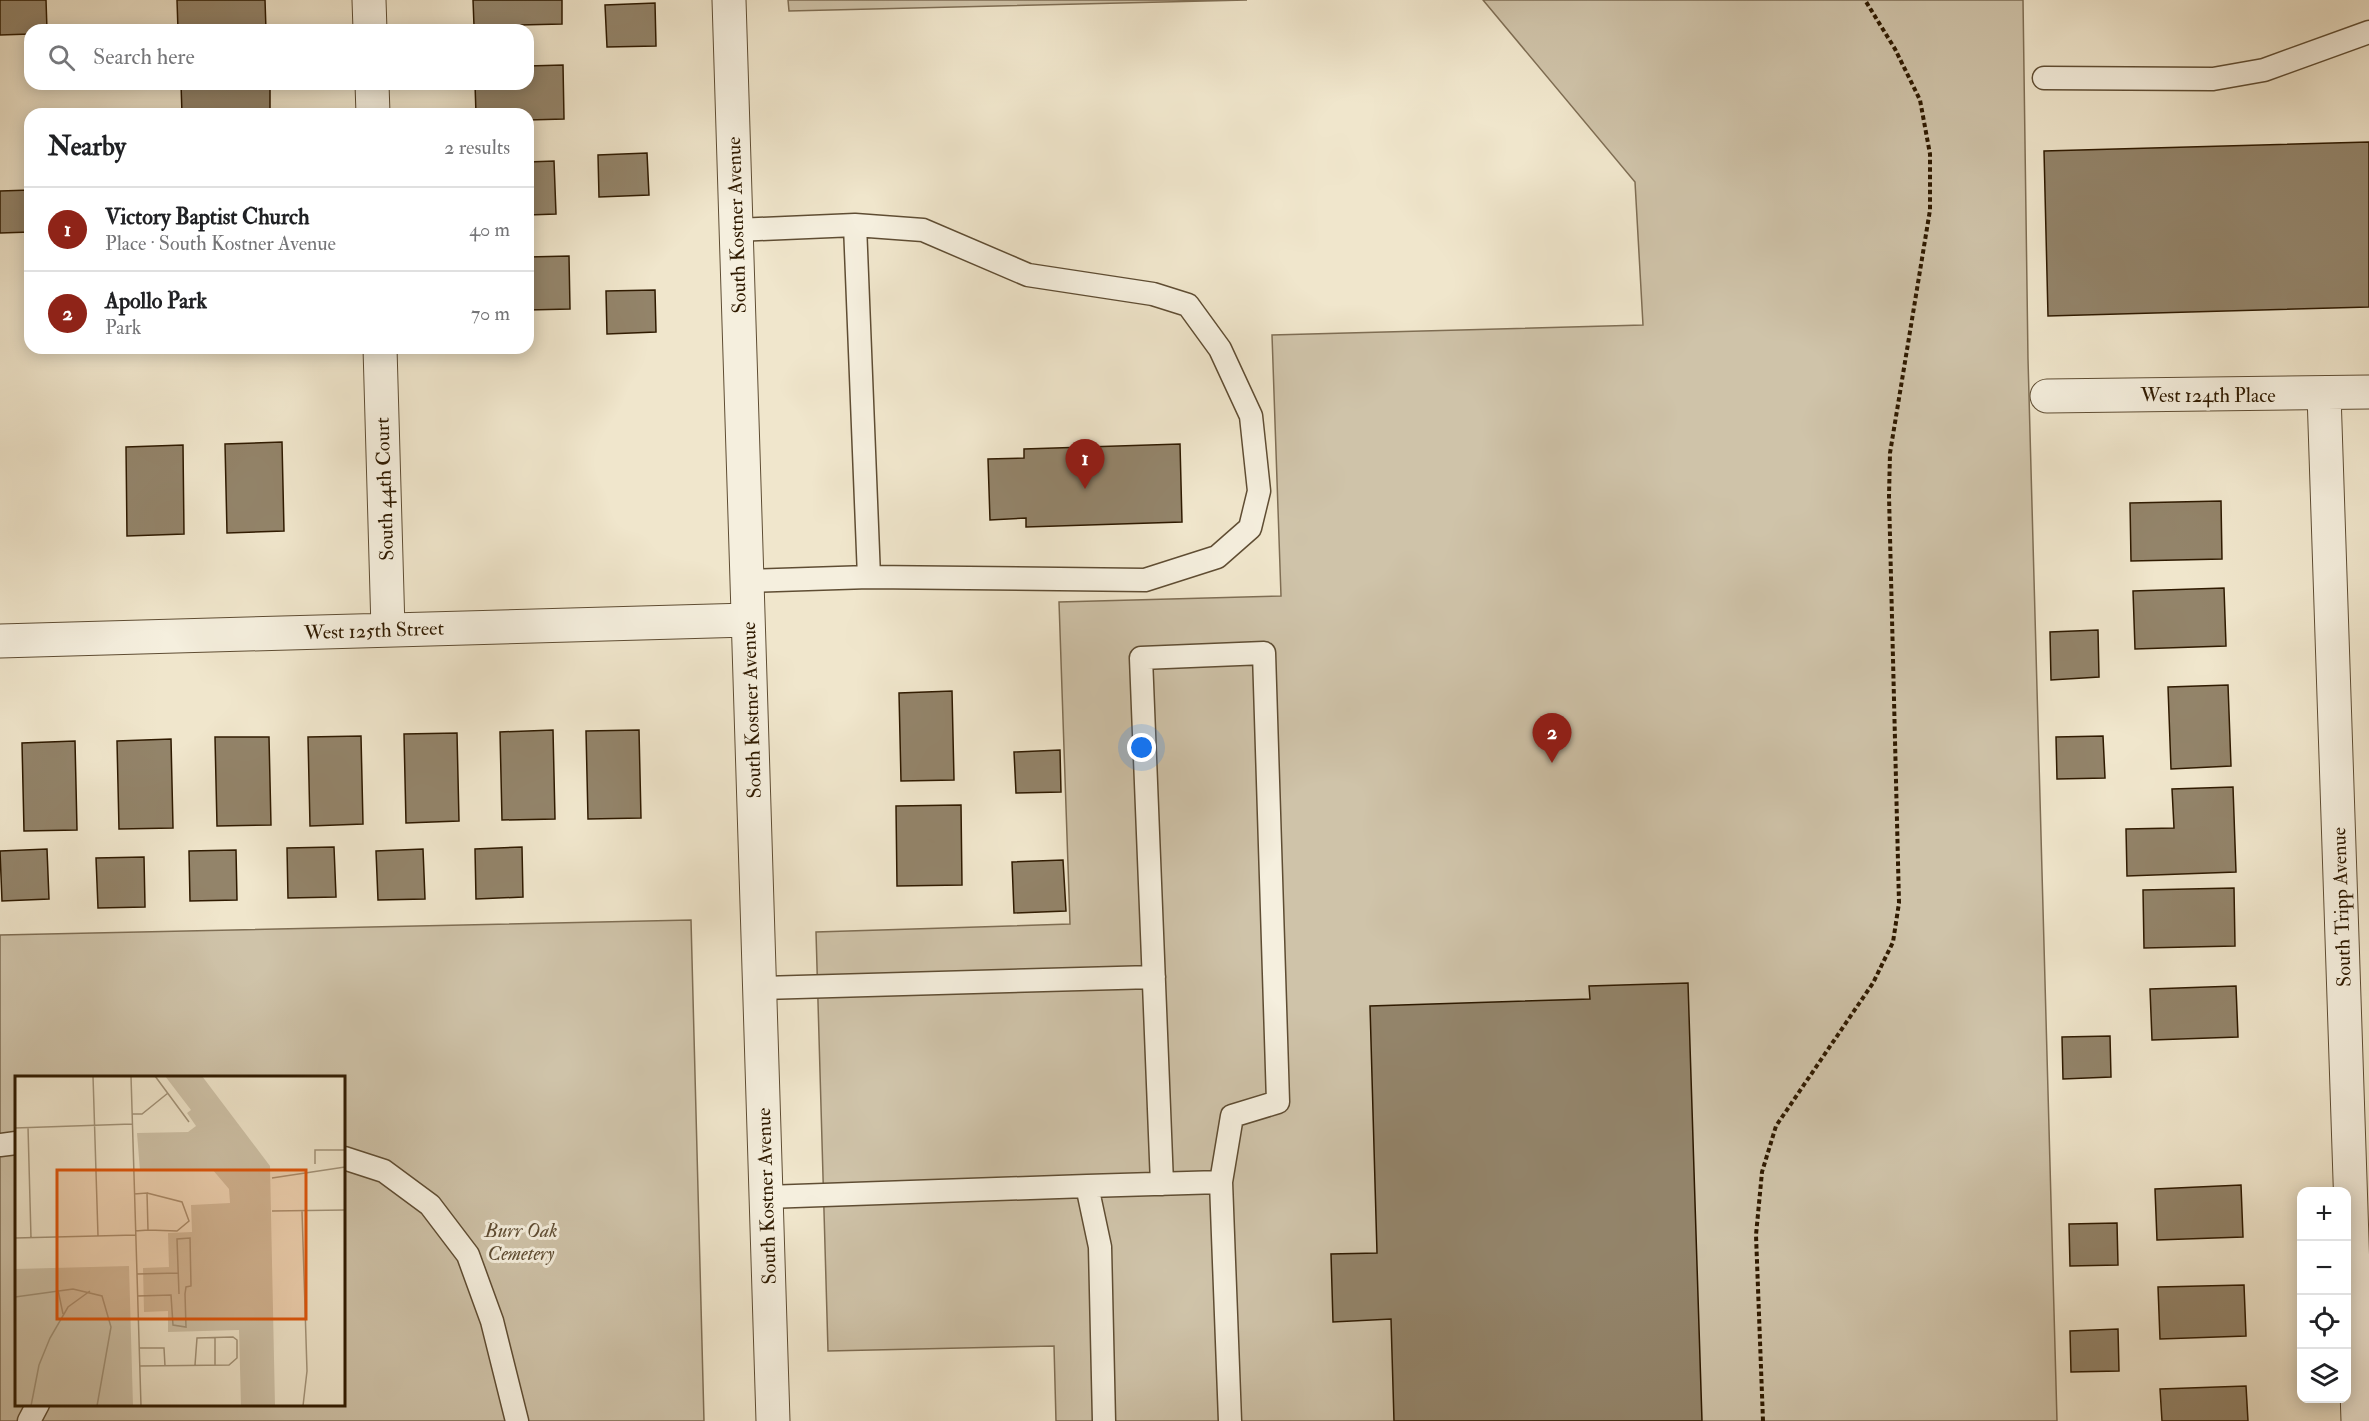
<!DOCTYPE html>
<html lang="en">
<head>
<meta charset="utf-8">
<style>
	body { margin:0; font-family:"IM FELL Double Pica",serif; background:#f6f6f6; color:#202124 }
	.controls { position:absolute; right:18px; bottom:18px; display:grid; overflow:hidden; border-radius:12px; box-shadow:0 3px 15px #0003 }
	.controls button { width:54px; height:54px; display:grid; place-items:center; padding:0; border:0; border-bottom:2px solid #e0e0e0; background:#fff; color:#202124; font:30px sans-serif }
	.you { position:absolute; left:1142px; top:748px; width:21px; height:21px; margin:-15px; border:4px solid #fff; border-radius:50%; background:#1a73e8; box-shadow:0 0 0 9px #1a73e833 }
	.badge { display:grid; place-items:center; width:39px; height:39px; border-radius:50%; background:#8f2418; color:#fff; font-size:20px; font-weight:700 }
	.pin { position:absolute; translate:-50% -50px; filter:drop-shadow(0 2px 3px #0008) }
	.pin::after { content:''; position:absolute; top:32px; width:21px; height:18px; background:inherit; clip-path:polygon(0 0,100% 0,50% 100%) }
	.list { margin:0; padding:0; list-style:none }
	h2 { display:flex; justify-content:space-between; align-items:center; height:78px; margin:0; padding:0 24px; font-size:26px }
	h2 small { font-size:20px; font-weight:400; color:#757577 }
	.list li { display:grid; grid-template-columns:39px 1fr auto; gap:18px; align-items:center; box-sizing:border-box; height:84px; padding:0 24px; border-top:2px solid #e0e0e0 }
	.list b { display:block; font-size:22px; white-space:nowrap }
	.list p { margin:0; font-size:20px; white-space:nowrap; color:#757577 }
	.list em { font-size:20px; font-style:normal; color:#757577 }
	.icon { flex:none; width:33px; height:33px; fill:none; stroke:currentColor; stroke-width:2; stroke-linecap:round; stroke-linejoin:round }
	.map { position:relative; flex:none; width:2369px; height:1421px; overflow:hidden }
	.search { position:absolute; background:#fff; box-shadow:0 3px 15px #0003; left:24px; top:24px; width:510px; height:66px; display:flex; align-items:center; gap:15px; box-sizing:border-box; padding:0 21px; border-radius:18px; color:#757577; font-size:22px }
	.panel { position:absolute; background:#fff; box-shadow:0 3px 15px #0003; left:24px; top:108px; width:510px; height:246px; border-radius:18px }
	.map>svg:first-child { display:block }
	.green { fill:#cfc3a9; stroke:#7f6e54; stroke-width:1.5; fill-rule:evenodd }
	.building { fill:#93846a; stroke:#2f1a00; stroke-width:1.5 }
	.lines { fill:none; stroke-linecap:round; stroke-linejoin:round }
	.lane-casing { stroke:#5f4d33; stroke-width:25 }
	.street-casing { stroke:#5f4d33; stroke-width:35 }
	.path { stroke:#2f1a00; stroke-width:4; stroke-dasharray:4.5 3; stroke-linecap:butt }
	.lane { stroke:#f5efde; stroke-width:22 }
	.street { stroke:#f5efde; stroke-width:33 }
	.labels { text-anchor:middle; stroke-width:6; stroke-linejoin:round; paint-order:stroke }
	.street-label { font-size:20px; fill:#2f1a00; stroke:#f5efde }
	.park-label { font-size:20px; font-style:italic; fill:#5f4d33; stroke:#f5efde }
	.inset-road { fill:none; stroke:#a3947a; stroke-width:1.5 }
	.view { fill:#df560b; fill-opacity:0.15; stroke:#df560b; stroke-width:3 }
	.inset-edge { fill:none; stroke:#2f1a00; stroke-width:3 }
</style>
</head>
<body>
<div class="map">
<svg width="2369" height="1421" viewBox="0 0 2369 1421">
	<rect width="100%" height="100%" fill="#f0e6cc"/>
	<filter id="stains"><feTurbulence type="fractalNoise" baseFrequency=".00333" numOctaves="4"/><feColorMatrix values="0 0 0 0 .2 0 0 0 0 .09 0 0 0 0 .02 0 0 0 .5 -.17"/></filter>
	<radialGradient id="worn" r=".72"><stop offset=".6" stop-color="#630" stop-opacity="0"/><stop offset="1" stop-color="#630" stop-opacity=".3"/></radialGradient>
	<path class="green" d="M 788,0 L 1247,0 L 789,11 Z
		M 1483,0 L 2023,0 L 2028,359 L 2057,1421 L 1056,1421 L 1054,1346 L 828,1351 L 816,932 L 1070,924 L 1059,602 L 1281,596 L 1272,335 L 1643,325 L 1635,182 Z
		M 691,920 L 704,1421 L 0,1421 L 0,935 ZM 16,1078 L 344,1078 L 344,1404 L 16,1404 Z"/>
	<path class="building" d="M 0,0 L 46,0 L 47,30 L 30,30 L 30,34 L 0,35 Z
		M 177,0 L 265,0 L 266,30 L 178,30 Z
		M 473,0 L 562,0 L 562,24 L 474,26 Z
		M 655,3 L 656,46 L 607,47 L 605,5 Z
		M 563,65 L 564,119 L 528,120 L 528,114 L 476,114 L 475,84 L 528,84 L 528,66 Z
		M 181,84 L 270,84 L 270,114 L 182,114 Z
		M 2369,142 L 2369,307 L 2048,316 L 2044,151 Z
		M 647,153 L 649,195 L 599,197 L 598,155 Z
		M 554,161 L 556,214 L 528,215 L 528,162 Z
		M 30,190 L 30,232 L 0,233 L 0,191 Z
		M 569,256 L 570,309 L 528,310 L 528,257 Z
		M 655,290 L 656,332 L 607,334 L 606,291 Z
		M 282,442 L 284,531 L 227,533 L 225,444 Z
		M 1180,444 L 1182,522 L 1026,527 L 1026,518 L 990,520 L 988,459 L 1024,458 L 1024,449 Z
		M 183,445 L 184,534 L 127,536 L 126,447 Z
		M 2221,501 L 2222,559 L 2131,561 L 2130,503 Z
		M 2224,588 L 2226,646 L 2135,649 L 2133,591 Z
		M 2098,630 L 2099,677 L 2051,680 L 2050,632 Z
		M 2228,685 L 2231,766 L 2171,769 L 2168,687 Z
		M 952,691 L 954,780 L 901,781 L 899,693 Z
		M 553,730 L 555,819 L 502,820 L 500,732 Z
		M 639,730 L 641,818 L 588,819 L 586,731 Z
		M 457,733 L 459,821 L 406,823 L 404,734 Z
		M 361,736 L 363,824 L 310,826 L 308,737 Z
		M 2103,736 L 2105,778 L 2057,779 L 2056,737 Z
		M 215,737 L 269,737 L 271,825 L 217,826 Z
		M 171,739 L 173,828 L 119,829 L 117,741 Z
		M 75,741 L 77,830 L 24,831 L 22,743 Z
		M 1060,750 L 1061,792 L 1016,793 L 1014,752 Z
		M 2233,787 L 2236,872 L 2127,876 L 2126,829 L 2174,828 L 2172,789 Z
		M 961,805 L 962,885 L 897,886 L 896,806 Z
		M 334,847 L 336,897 L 288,898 L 287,848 Z
		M 522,847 L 523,897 L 476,899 L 475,849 Z
		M 47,849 L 49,899 L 2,901 L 0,851 Z
		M 423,849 L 425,899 L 378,900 L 376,851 Z
		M 236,850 L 237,900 L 190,901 L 189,851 Z
		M 144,857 L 145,907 L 98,908 L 96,858 Z
		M 1063,860 L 1066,911 L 1014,913 L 1012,862 Z
		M 2234,888 L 2235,946 L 2144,948 L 2143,890 Z
		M 1688,983 L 1702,1421 L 1394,1421 L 1391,1319 L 1333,1322 L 1331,1254 L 1377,1253 L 1370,1006 L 1590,999 L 1589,986 Z
		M 2236,986 L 2238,1037 L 2152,1040 L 2150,989 Z
		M 2110,1036 L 2111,1077 L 2063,1079 L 2062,1037 Z
		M 2241,1185 L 2243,1237 L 2157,1240 L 2155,1189 Z
		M 2117,1223 L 2118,1265 L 2070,1266 L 2069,1224 Z
		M 2244,1285 L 2246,1336 L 2160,1339 L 2158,1287 Z
		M 2118,1329 L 2119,1371 L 2071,1372 L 2070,1331 Z
		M 2246,1386 L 2248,1421 L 2162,1421 L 2160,1389 Z"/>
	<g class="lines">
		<defs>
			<path id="lane" d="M 2044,78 L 2213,79 L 2264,70 L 2369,32
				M 855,225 L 923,230 L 1028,275 L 1153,294 L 1188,305 L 1220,349 L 1251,416 L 1259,491 L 1250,528 L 1217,557 L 1145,580 L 869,577
				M 736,230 L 855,225 L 869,577 L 747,581
				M 759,988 L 1154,977
				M 0,1145 L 16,1143
				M 344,1158 L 384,1171 L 430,1205 L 468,1255 L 492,1321 L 517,1421
				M 1162,1184 L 1141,658 L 1264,653 L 1278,1102 L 1232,1116 L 1221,1182 L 1230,1421
				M 1087,1186 L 1221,1182
				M 766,1197 L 1087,1186 L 1100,1247 L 1104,1421
				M 29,1421 L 38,1404"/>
			<path id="street" d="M 369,0 L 370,30
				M 729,0 L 773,1421
				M 372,84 L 373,114
				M 380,348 L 388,629
				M 2324,394 L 2358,1421
				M 2047,396 L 2369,392
				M 0,641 L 748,620"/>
		</defs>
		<use href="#lane" class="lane-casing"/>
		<use href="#street" class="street-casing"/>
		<path class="path" d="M 1763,1421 L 1756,1235 L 1762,1172 L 1776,1126 L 1873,983 L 1893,942 L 1899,903 L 1889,496 L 1890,453 L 1930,210 L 1930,154 L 1920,100 L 1895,49 L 1865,0"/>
		<use href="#lane" class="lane"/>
		<use href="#street" class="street"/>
	</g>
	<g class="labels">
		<g class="street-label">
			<text transform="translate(736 225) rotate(-92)" y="7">South Kostner Avenue</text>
			<text x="2208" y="402">West 124th Place</text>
			<text transform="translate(384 489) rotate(-92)" y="7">South 44th Court</text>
			<text transform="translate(374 630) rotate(-2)" y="7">West 125th Street</text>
			<text transform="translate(751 710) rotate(-92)" y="7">South Kostner Avenue</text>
			<text transform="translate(2341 907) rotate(-92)" y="7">South Tripp Avenue</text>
			<text transform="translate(766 1196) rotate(-92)" y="7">South Kostner Avenue</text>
		</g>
		<g class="park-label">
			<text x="521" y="1237">Burr Oak<tspan x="521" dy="23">Cemetery</tspan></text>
		</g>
	</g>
	<g transform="translate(15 1076)">
		<rect width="330" height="330" fill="#f0e6cc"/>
		<path d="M 150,0 L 187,0 L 255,90 L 260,330 L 226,330 L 224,254 L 153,256 L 153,235 L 129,236 L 128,192 L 154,191 L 153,157 L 177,156 L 176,129 L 215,127 L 214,113 L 197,93 L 125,95 L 122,57 L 173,56 L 181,50 L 172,37 L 176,34 ZM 114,190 L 118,330 L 0,330 L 0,193 Z" fill="#cfc3a9"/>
		<path class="inset-road" d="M 78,0 L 83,160M 116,0 L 126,330M 140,0 L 174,46M 117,38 L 127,38 L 153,17M 13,51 L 16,162M 0,52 L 117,48M 300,88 L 300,74 L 330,74M 257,102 L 330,91M 132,117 L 167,126 L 174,145 L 162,155 L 133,154M 119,118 L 132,117 L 133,154 L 120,155M 257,135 L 330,134M 287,135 L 292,295 L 288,330M 0,162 L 121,159M 122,198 L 163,197M 43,214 L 48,238M 122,220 L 156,219 L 158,249 L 171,251 L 170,218 L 171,211 L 176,210 L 175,162 L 162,163 L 164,218M 0,221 L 58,213 L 87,220 L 96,251 L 82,330M 200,261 L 200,289M 124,272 L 149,272 L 150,290M 125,290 L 214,289 L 222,282 L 222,264 L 218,261 L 182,262 L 180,289M 16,330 L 24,289 L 35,262 L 53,231 L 75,215"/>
		<path class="view" d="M 42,94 L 291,94 L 291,243 L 42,243 Z"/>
		<rect width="330" height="330" class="inset-edge"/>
	</g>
	<rect width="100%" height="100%" filter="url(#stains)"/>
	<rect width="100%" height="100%" fill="url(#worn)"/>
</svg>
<div class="controls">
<button>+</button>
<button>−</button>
<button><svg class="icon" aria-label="locate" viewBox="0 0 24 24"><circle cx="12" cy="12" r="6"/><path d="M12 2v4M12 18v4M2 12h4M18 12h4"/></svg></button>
<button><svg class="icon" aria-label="layers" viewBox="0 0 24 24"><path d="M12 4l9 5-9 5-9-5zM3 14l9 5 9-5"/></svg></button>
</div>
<div class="you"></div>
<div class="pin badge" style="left:1085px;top:489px">1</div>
<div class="pin badge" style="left:1552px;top:763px">2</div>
<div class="search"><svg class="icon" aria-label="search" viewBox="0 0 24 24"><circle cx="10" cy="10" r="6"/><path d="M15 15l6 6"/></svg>Search here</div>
<section class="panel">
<h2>Nearby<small>2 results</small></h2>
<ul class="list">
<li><span class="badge">1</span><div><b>Victory Baptist Church</b><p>Place · South Kostner Avenue</p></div><em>40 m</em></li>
<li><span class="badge">2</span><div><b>Apollo Park</b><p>Park</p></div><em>70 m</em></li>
</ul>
</section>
</div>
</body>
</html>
